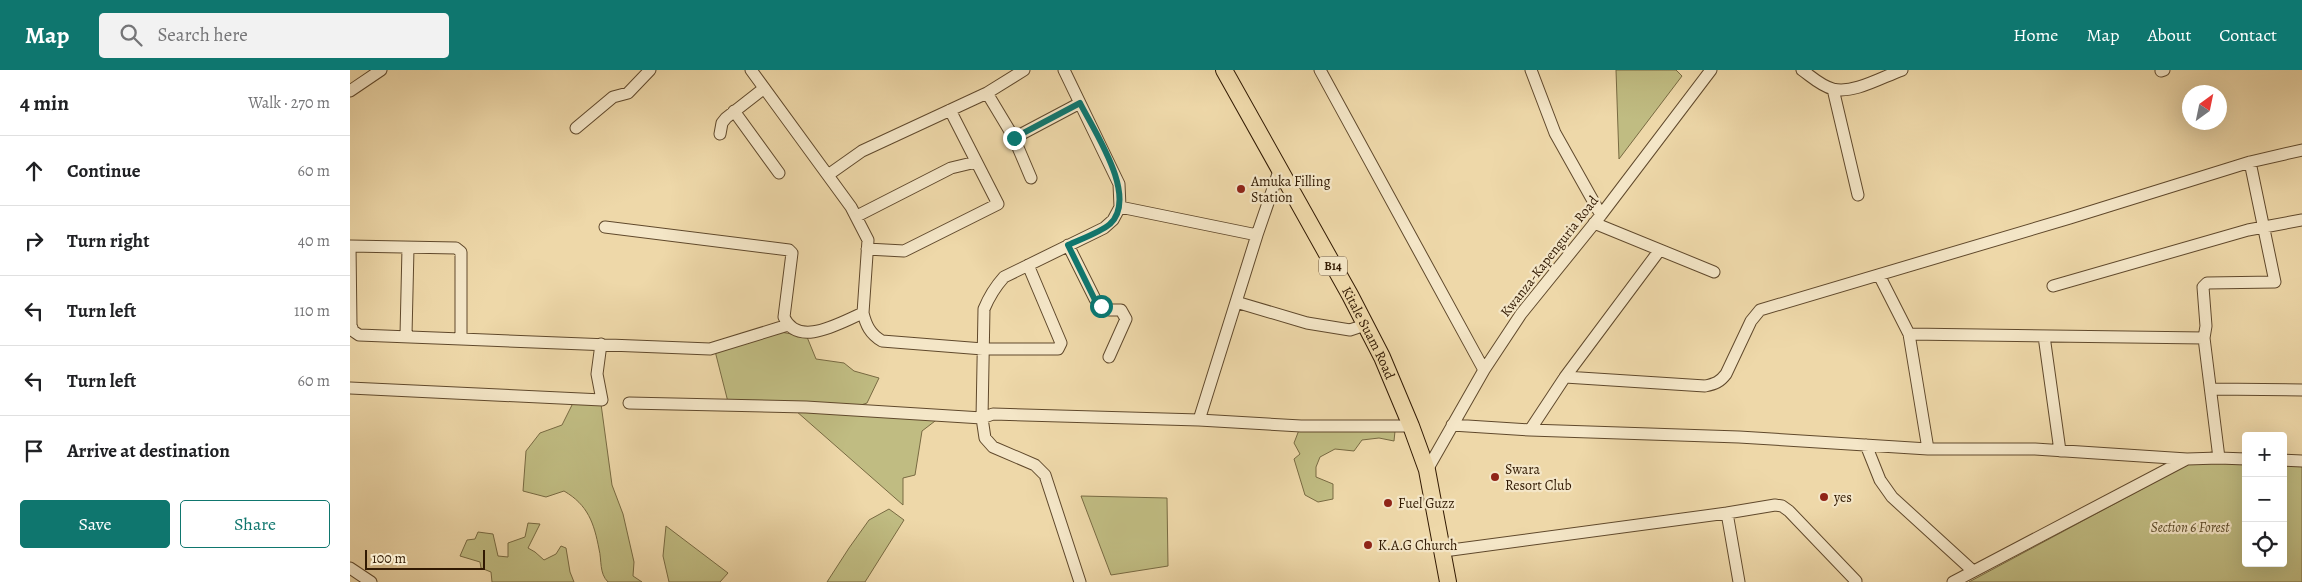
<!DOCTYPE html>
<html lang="en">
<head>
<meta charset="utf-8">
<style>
	body { margin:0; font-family:Alegreya,serif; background:#f2f2f2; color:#202124 }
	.controls { position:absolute; right:15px; bottom:15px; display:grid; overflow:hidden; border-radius:5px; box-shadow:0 5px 20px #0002 }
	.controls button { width:45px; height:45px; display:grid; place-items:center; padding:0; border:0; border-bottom:1px solid #e0e0e0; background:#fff; color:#202124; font:25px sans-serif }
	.compass { position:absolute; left:1832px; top:15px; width:45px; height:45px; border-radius:50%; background:#fff; box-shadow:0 5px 20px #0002; rotate:33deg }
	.scale { position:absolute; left:15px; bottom:12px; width:120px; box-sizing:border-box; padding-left:5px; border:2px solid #311902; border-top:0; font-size:14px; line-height:18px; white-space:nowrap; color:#311902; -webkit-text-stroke:4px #f4e6c7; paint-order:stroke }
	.stop { position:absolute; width:15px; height:15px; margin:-11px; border:4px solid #0f766e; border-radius:50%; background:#fff }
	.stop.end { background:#0f766e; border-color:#fff; box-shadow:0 1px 5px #0008 }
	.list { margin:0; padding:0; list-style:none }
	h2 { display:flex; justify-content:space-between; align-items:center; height:65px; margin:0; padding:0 20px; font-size:21px }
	h2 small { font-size:16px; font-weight:400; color:#757577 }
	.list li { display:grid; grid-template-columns:32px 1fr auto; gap:15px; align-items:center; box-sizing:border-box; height:70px; padding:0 20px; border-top:1px solid #e0e0e0 }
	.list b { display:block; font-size:19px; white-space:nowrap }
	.list em { font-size:16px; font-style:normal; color:#757577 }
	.actions { display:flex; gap:10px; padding:15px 20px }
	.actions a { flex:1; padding:11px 0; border:1px solid #0f766e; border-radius:5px; text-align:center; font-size:18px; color:#0f766e }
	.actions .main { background:#0f766e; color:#fff }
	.icon { flex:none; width:28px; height:28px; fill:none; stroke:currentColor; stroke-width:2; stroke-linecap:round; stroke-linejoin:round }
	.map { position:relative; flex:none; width:1952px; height:512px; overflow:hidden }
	header { display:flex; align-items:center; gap:30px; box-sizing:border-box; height:70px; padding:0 25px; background:#0f766e; color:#fff }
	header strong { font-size:24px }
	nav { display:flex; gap:28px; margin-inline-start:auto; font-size:18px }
	.search { width:350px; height:45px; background:#f2f2f2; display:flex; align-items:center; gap:12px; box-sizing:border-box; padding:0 18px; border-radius:5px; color:#757577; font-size:19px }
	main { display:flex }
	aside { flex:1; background:#fff }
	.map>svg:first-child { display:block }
	.green { fill:#c0bc82; stroke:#786a42 }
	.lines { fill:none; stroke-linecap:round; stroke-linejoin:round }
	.minor-casing { stroke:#60492c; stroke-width:13 }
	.highway-casing { stroke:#311902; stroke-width:18 }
	.minor { stroke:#f4e6c7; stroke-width:11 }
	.highway { stroke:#eed8a9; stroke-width:16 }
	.route { stroke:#0f766e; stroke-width:6 }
	.poi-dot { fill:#8f2418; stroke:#f4e6c7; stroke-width:2 }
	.labels { text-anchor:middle; stroke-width:4.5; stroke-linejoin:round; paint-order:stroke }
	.shield { fill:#f4e6c7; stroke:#6c563d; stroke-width:1 }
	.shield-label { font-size:12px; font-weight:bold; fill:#311902 }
	.poi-label { font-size:14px; fill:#311902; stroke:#f4e6c7; text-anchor:start }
	.street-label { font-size:14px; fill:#311902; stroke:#f4e6c7 }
	.park-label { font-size:14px; font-style:italic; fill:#5c4a28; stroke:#f4e6c7 }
</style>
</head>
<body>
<header>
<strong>Map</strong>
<div class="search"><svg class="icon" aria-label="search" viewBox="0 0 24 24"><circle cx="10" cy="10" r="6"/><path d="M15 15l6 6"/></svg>Search here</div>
<nav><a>Home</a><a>Map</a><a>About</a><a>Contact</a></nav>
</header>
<main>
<aside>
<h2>4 min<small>Walk · 270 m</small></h2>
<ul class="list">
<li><svg class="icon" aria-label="ahead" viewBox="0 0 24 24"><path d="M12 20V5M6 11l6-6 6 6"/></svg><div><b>Continue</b></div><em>60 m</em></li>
<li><svg class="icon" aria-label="right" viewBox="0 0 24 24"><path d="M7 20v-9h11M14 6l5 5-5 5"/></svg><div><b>Turn right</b></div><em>40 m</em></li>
<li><svg class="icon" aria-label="left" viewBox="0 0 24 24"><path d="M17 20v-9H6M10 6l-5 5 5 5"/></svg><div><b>Turn left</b></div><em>110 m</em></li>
<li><svg class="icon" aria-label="left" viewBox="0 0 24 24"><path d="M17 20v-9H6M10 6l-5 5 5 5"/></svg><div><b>Turn left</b></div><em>60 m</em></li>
<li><svg class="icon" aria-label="arrive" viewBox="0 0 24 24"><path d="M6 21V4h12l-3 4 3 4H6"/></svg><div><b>Arrive at destination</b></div></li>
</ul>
<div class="actions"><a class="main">Save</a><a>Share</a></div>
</aside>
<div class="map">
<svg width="1952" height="512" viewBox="0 0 1952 512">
	<rect width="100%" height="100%" fill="#eed8a9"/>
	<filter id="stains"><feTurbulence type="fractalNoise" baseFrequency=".004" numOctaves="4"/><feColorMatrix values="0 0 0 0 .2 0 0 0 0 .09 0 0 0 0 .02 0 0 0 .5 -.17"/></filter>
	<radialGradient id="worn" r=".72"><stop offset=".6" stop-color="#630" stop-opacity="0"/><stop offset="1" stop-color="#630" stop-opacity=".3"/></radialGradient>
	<path class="green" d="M 1266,0 L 1326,0 L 1332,6 L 1269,89 Z
		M 431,262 L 457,267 L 466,289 L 494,293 L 504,301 L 529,308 L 517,333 L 508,336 L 378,332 L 365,281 Z
		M 223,333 L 251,334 L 262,415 L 273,444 L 284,492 L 283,506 L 292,512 L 258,512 C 249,503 252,491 249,479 C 244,453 238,435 214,421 L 196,427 L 173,421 L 176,381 L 190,363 L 212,355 Z
		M 446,341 L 589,348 L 572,361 L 565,405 L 553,408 L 553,435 Z
		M 949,360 L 1045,361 L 1044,371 L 1029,368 L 1012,370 L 1004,381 L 985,379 L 970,387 L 966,397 L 966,407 L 983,414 L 983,429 L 968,432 L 955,425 L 944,389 L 950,384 L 944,373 Z
		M 1861,382 L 1896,384 L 1896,493 L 1933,493 L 1933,385 L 1952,386 L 1952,512 L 1619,512 Z
		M 731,426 L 817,428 L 818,496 L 761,505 Z
		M 539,439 L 554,450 L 515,512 L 477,512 L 499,478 L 519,450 Z
		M 178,453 L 190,454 L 178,478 L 185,482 L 194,490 L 206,484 L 211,476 L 216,478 L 220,502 L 224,512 L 142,512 L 141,502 L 131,498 L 130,492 L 110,486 L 117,470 L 125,469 L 128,462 L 143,464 L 148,486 L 158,487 L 158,473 L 175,467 Z
		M 316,456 L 378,503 L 370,512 L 319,512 L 313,486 Z"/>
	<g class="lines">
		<defs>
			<path id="minor" d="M 401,0 L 501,137 L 518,170 L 513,243 C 516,255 520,264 532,271 L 633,279 L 708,279 L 711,273 L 678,195
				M 714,0 L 769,114 L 770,137 L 763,150 L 754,158 L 654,207 C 645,217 639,227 634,239 L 632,348 L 635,368 L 643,377 L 685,395 L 695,405 L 730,512
				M 970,0 L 1134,300
				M 1181,0 L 1205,63 L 1251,145
				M 1452,0 C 1462,7 1471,16 1483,19 C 1504,24 1532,7 1552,0
				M 1811,1 L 1814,0
				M 1483,19 L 1508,125
				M 0,21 L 31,0
				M 637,23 L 664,68 L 681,108
				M 384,41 L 429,103
				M 226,58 L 263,27 L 278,23 L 300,0
				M 370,64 L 372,53 L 376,48 L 413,19
				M 664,68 L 730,33
				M 478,105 L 512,81 L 637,23 L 674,0
				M 770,137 L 907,165
				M 507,146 L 601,98 L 626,92
				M 1244,153 L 1364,202
				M 255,157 L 439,180 L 442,183 L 434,247 C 448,279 491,252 513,243
				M 718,175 L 745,229 L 759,240 L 771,240 L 776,249 L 759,287
				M 0,176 L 106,178 L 111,182 L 111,269 L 9,265 L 3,261 L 1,255 L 0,176
				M 517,179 L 554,181 L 648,134 L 600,40
				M 1529,205 L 1559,264 L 1578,379
				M 1703,216 L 1898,160 L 1952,150
				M 886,232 L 957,253 L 1000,260 L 1015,255
				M 1559,264 L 1854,268
				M 56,265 L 58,178
				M 1694,266 L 1710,381
				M 111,269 L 360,279 L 438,255
				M 1215,307 L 1355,316 C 1365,314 1370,312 1376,304 L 1401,251 L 1410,240 L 1720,148 L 1900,92 L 1952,80
				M 0,318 L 252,330 L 247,304 L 251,274
				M 1862,319 L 1952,320
				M 279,333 L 456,337 L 632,348 L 643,344 L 849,350 L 951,356 L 1061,356
				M 849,350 L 907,165 L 930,98
				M 1102,355 L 1180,360 L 1389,367 L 1578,379 L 1685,379 L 1837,389 L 1869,388 L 1854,268 L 1856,256 L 1853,217 L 1857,213 L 1925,212 L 1900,92
				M 1180,360 L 1215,307 L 1309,181
				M 1516,375 L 1530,410 L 1542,427 L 1623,501
				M 1869,388 L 1896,389
				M 1933,390 L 1952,391
				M 1077,400 L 1134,300 L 1171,244 L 1251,145 L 1361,0
				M 1377,443 L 1389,512
				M 1094,481 L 1377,443 L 1425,435 L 1432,436 L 1439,441 L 1506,511
				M 0,498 L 21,512
				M 1603,512 L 1837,389"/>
			<g id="highway">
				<path id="s1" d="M 874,0 L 1000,225 L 1032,287 L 1061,356 L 1077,400 L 1098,512"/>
			</g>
		</defs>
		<use href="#minor" class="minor-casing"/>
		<use href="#highway" class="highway-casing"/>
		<use href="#minor" class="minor"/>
		<use href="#highway" class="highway"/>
	</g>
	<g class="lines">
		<path class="route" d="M 664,68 L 730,33 C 744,61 789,127 760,154 C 749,163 731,169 718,175 L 745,230 L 751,236"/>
	</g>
	<g class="poi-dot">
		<circle cx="891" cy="119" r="5"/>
		<circle cx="1145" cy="407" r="5"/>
		<circle cx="1474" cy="427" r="5"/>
		<circle cx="1038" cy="433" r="5"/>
		<circle cx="1018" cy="475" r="5"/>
	</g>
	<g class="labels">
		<rect class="shield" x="969" y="186.5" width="28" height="19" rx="4"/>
		<g class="shield-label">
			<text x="983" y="200">B14</text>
		</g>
		<g class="poi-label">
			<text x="901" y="116">Amuka Filling<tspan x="901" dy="16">Station</tspan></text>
			<text x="1155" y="404">Swara<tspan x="1155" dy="16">Resort Club</tspan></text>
			<text x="1484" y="432">yes</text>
			<text x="1048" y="438">Fuel Guzz</text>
			<text x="1028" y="480">K.A.G Church</text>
		</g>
		<g class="street-label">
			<text transform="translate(1199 186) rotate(-52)" y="5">Kwanza-Kapenguria Road</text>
			<text dy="5" stroke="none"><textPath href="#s1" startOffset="300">Kitale Suam Road</textPath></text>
		</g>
		<g class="park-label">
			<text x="1840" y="462">Section 6 Forest</text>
		</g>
	</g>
	<rect width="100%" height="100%" filter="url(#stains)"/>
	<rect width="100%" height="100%" fill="url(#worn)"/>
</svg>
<div class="controls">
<button>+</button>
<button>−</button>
<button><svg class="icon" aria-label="locate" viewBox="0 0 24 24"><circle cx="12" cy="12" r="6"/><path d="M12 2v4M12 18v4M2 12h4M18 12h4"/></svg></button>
</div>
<svg class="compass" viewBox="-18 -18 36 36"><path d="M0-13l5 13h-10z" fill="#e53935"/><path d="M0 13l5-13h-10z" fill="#757577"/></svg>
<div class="scale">100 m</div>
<div class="stop" style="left:751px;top:236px"></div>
<div class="stop end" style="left:664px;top:68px"></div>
</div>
</main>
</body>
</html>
